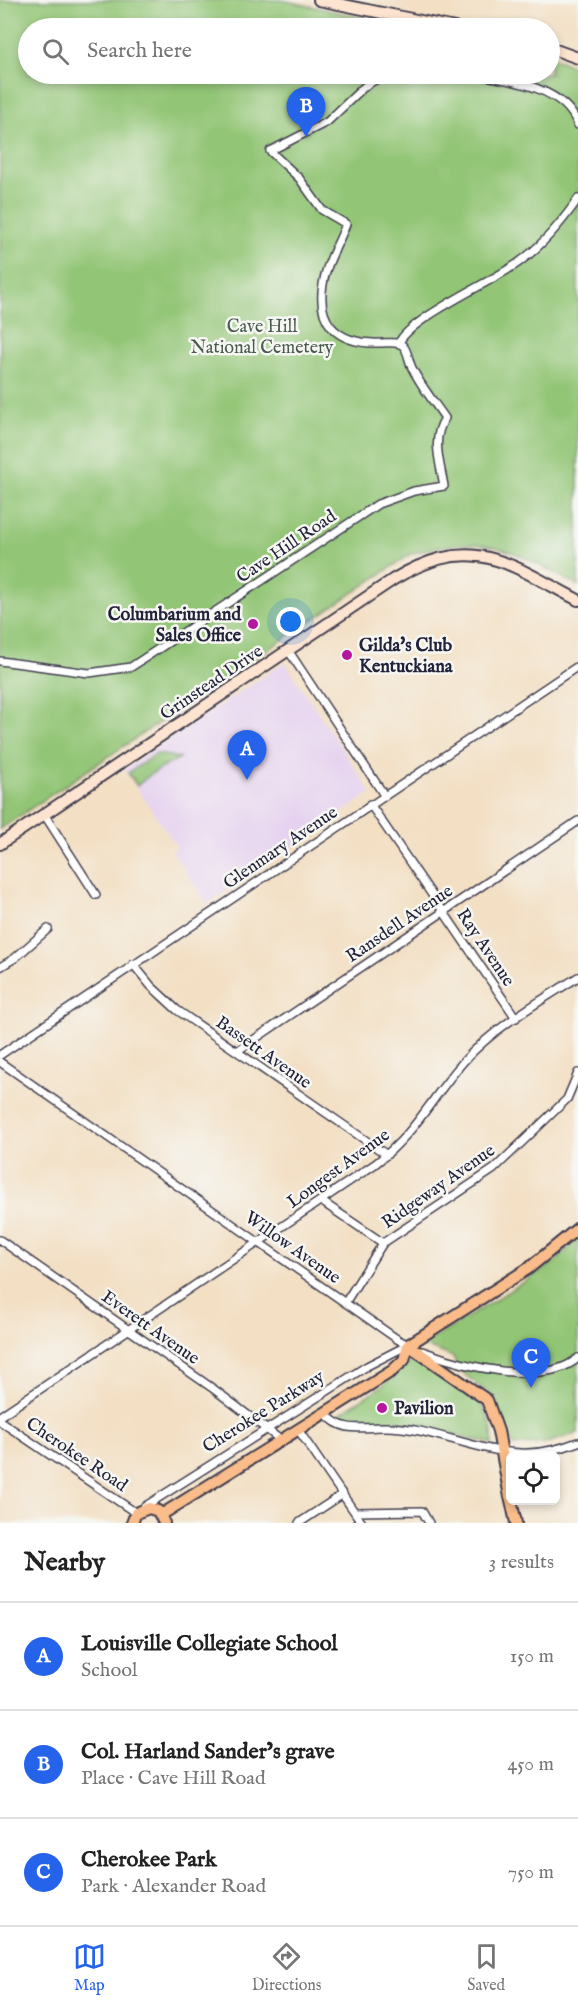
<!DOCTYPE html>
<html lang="en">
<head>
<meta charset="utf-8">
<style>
	body { margin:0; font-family:"IM FELL English",serif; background:#f2f2f2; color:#222 }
	.controls { position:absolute; right:18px; bottom:18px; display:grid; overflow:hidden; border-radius:9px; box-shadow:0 3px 9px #0003 }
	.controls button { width:54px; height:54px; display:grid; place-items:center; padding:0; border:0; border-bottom:2px solid #e0e0e0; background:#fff; color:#222; font:30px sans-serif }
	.you { position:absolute; left:291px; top:622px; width:21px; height:21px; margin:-15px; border:4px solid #fff; border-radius:50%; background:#1a73e8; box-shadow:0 0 0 9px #1a73e833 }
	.badge { display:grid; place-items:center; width:39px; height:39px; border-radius:50%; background:#2563eb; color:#fff; font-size:20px; font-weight:700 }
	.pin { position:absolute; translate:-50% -50px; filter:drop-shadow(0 2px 3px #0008) }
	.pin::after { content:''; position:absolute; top:32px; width:21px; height:18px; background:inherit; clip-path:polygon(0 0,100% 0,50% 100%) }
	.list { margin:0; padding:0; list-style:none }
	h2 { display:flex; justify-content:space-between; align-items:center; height:78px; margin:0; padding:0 24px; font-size:26px }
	h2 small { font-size:20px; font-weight:400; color:#767676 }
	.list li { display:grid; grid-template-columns:39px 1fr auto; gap:18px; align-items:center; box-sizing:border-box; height:108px; padding:0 24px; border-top:2px solid #e0e0e0 }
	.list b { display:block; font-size:22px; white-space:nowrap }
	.list p { margin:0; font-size:20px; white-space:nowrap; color:#767676 }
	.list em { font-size:20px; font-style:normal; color:#767676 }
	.icon { flex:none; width:33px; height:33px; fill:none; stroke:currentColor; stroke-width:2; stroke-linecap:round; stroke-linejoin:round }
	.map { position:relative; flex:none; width:578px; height:1523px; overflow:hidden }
	.search { position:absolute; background:#fff; box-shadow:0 3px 9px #0003; left:18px; right:18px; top:18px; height:66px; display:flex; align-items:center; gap:15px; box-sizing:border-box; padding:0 21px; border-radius:33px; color:#767676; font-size:22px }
	.sheet { height:402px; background:#fff }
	nav { display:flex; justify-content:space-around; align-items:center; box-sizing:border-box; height:84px; border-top:2px solid #e0e0e0; background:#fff; font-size:16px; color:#767676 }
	nav a { display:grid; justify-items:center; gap:3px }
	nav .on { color:#2563eb }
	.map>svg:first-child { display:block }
	.built { fill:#e6d2f0 }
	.green { fill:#92c575; stroke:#5a7458; stroke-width:1.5 }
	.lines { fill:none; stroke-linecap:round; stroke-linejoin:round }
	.street-casing { stroke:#413e4f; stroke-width:10 }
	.secondary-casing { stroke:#413e4f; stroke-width:14 }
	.primary-casing { stroke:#413e4f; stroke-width:14 }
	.street { stroke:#fff; stroke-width:7 }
	.secondary { stroke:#fde4d0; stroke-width:10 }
	.primary { stroke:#f9bc8a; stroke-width:10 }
	.poi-dot { fill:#b5179e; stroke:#f6f6f2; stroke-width:2 }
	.labels { text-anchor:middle; stroke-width:5; stroke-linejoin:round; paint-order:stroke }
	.park-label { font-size:18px; fill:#495b4f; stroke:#f6f6f2 }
	.street-label { font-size:18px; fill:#22223b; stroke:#f6f6f2 }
	.poi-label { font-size:18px; font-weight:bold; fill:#22223b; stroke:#f6f6f2; text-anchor:start }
</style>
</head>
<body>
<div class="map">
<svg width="578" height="1523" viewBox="0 0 578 1523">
	<rect width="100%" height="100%" fill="#f6f6f2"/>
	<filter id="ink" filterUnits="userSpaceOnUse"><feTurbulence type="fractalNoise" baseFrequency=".0167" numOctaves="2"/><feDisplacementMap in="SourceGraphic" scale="12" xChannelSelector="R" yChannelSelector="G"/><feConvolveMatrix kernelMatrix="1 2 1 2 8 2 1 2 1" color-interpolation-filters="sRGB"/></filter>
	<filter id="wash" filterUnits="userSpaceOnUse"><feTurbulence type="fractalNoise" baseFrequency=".008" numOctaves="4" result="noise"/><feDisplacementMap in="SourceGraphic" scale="24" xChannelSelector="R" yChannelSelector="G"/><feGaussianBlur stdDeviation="1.35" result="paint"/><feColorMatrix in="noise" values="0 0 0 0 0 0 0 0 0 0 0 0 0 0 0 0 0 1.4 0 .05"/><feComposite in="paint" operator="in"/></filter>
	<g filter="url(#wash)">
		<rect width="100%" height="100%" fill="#f3dfc3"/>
		<path class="built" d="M 285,662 L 371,793 L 207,904 L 172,851 L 177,847 L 124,769 Z"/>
		<path class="green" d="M 0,0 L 282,0 L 411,28 L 28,28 L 28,74 L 550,74 L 550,57 L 578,68 L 578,586 C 514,551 486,530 411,554 L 0,829 Z
			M 156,754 L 180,758 L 151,774 L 137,786 L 128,773 Z
			M 578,1239 L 578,1433 L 547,1443 L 514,1446 L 491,1395 L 460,1371 L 453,1357 L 423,1345 L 554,1263 Z
			M 416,1361 L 423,1362 C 454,1382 496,1400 492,1444 L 397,1421 L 346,1422 L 341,1419 L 342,1412 L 379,1388 L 409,1364 Z"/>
	</g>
	<g filter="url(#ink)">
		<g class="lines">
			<defs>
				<path id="street" d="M 473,74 C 508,80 564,86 578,125
					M 399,343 C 409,319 493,281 518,263 C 541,247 562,222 578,199
					M 288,650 L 384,795
					M 0,661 L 89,673 L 131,667 L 378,504 L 414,491 L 444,486 C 440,462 431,439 445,418 C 434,402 421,386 412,368 C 409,362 408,352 404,347 C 400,341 388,343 382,343 C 336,345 313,322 325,275 C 329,258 340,241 346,224 L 322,210 L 299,178 L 270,151 L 327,122 L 365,86 L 386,74
					M 370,804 L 516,1018
					M 44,814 L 96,895
					M 133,964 L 151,986 L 177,1010 L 387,1155
					M 0,967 L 15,958 L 48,929
					M 237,1051 L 578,821
					M 0,1055 L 578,666
					M 0,1062 L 397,1339 L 412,1347
					M 321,1201 L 383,1243
					M 0,1240 L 215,1390 L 282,1441
					M 345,1303 L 383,1243 L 494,1169 L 567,1099 L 578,1073
					M 422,1351 C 460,1365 544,1388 578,1358
					M 326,1414 C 342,1433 362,1427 385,1427 C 431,1427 473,1451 520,1453 C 540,1454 560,1449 578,1442
					M 0,1416 L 375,1164 C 417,1132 431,1098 464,1061 C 496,1026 539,1002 578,977
					M 0,1421 L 136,1513
					M 299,1431 L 362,1523
					M 144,1507 L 367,1366 L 408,1345
					M 355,1512 L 422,1511 L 429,1523
					M 299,1523 L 343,1494"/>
				<path id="secondary" d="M 319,0 L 455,28
					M 550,48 L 578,58
					M 0,844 L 394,579 C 473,532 507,563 578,600"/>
				<path id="primary" d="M 408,1345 L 487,1400 L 498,1431 L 510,1497
					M 511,1500 L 516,1523
					M 161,1515 L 392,1371 L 404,1360 L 408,1345 L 529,1268 L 578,1228
					M 132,1523 L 136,1513 L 149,1508 L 158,1511 L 164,1523"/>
			</defs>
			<use href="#street" class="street-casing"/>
			<use href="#secondary" class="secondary-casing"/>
			<use href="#primary" class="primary-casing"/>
			<use href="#street" class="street"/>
			<use href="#secondary" class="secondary"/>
			<use href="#primary" class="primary"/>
		</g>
	</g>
	<g class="poi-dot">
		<circle cx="253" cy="624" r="6"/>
		<circle cx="347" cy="655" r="6"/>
		<circle cx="382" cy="1408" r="6"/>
	</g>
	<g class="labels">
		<g class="park-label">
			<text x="262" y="332">Cave Hill<tspan x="262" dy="21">National Cemetery</tspan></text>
		</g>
		<g class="street-label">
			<text transform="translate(286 546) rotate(-34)" y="6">Cave Hill Road</text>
			<text transform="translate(211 682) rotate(-34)" y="6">Grinstead Drive</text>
			<text transform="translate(280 847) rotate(-34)" y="6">Glenmary Avenue</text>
			<text transform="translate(399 923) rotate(-34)" y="6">Ransdell Avenue</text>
			<text transform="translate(486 947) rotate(56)" y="6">Ray Avenue</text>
			<text transform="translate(264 1052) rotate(35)" y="6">Bassett Avenue</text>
			<text transform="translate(338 1168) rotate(-36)" y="6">Longest Avenue</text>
			<text transform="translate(438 1186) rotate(-35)" y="6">Ridgeway Avenue</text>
			<text transform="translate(293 1247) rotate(35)" y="6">Willow Avenue</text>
			<text transform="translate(151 1327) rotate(35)" y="6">Everett Avenue</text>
			<text transform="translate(263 1411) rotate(-32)" y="6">Cherokee Parkway</text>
			<text transform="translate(77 1454) rotate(34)" y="6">Cherokee Road</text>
		</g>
		<g class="poi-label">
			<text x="241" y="620" text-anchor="end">Columbarium and<tspan x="241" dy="21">Sales Office</tspan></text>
			<text x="359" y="651">Gilda's Club<tspan x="359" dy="21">Kentuckiana</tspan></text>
			<text x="394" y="1414">Pavilion</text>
		</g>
	</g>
</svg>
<div class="controls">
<button><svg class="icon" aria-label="locate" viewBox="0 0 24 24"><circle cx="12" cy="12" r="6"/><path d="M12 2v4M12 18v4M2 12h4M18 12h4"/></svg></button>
</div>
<div class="you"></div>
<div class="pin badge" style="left:247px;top:780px">A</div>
<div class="pin badge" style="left:306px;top:137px">B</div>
<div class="pin badge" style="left:531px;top:1388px">C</div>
<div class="search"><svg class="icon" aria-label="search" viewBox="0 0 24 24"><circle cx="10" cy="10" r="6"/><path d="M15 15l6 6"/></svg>Search here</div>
</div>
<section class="sheet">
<h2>Nearby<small>3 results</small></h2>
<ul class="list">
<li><span class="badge">A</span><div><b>Louisville Collegiate School</b><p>School</p></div><em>150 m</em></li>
<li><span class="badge">B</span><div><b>Col. Harland Sander’s grave</b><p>Place · Cave Hill Road</p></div><em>450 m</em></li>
<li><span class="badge">C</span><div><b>Cherokee Park</b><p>Park · Alexander Road</p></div><em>750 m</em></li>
</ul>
</section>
<nav>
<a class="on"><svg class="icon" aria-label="map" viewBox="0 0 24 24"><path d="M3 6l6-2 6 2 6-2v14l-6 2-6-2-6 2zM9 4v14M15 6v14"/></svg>Map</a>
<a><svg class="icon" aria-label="directions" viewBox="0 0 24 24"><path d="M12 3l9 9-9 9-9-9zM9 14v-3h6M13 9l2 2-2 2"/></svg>Directions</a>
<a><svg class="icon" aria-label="saved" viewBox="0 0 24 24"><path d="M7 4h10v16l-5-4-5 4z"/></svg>Saved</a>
</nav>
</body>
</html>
